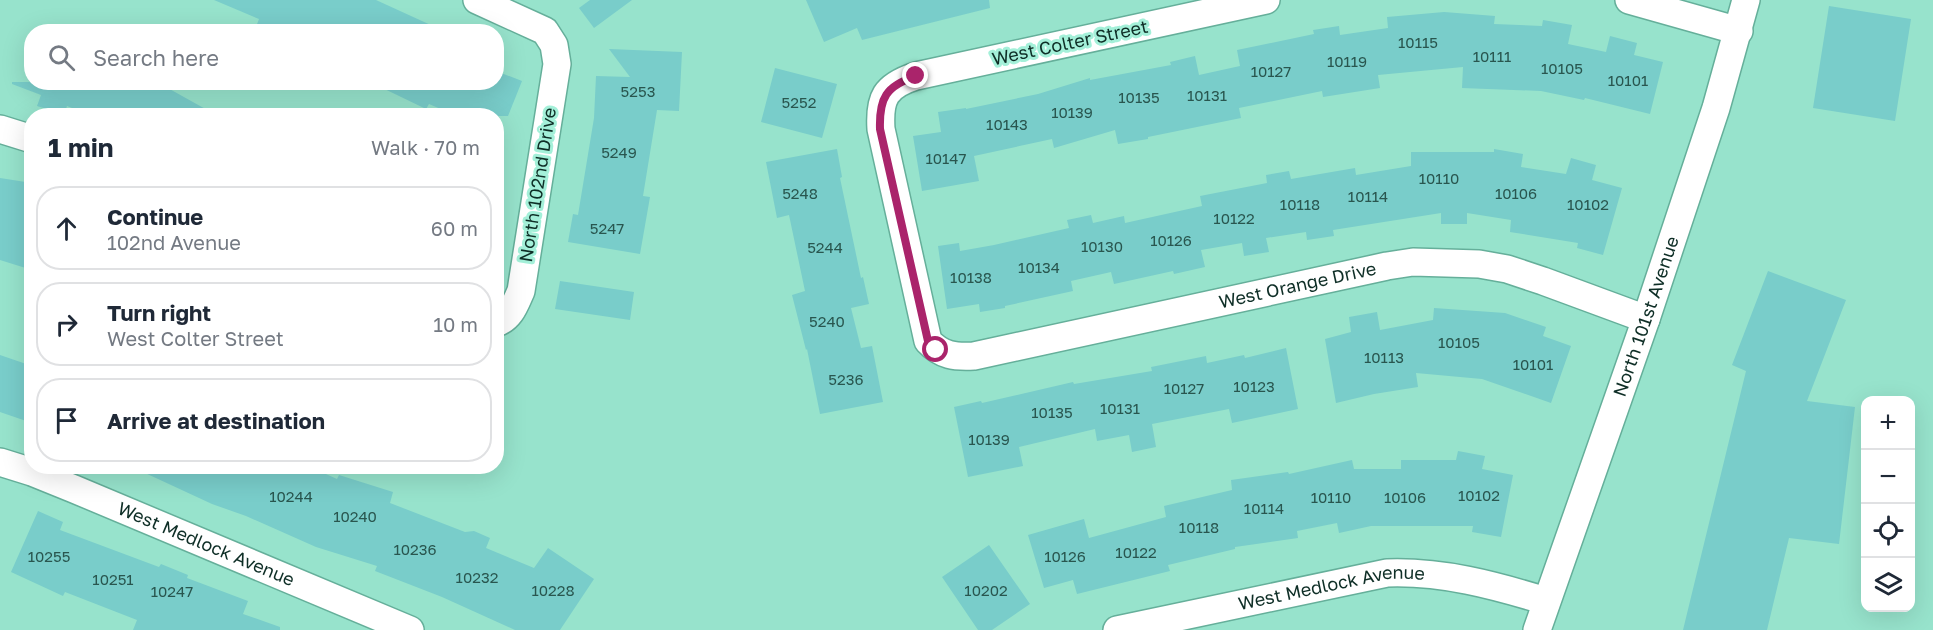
<!DOCTYPE html>
<html lang="en">
<head>
<meta charset="utf-8">
<style>
	body { margin:0; font-family:"Golos Text",sans-serif; background:#f6f6f7; color:#1f2937 }
	.controls { position:absolute; right:18px; bottom:18px; display:grid; overflow:hidden; border-radius:12px; box-shadow:0 6px 24px #0002 }
	.controls button { width:54px; height:54px; display:grid; place-items:center; padding:0; border:0; border-bottom:2px solid #e0e1e3; background:#fff; color:#1f2937; font:30px sans-serif }
	.stop { position:absolute; width:18px; height:18px; margin:-14px; border:4px solid #aa246b; border-radius:50%; background:#fff }
	.stop.end { background:#aa246b; border-color:#fff; box-shadow:0 2px 6px #0008 }
	.list { margin:0; padding:0; list-style:none }
	h2 { display:flex; justify-content:space-between; align-items:center; height:78px; margin:0; padding:0 24px; font-size:26px }
	h2 small { font-size:20px; font-weight:400; color:#747a83 }
	.list li { display:grid; grid-template-columns:39px 1fr auto; gap:18px; align-items:center; box-sizing:border-box; height:84px; margin:0 12px 12px; padding:0 12px; border:2px solid #e0e1e3; border-radius:24px }
	.list b { display:block; font-size:22px; white-space:nowrap }
	.list p { margin:0; font-size:20px; white-space:nowrap; color:#747a83 }
	.list em { font-size:20px; font-style:normal; color:#747a83 }
	.icon { flex:none; width:33px; height:33px; fill:none; stroke:currentColor; stroke-width:2; stroke-linecap:round; stroke-linejoin:round }
	.map { position:relative; flex:none; width:1933px; height:630px; overflow:hidden }
	.search { position:absolute; background:#fff; box-shadow:0 6px 24px #0002; left:24px; top:24px; width:480px; height:66px; display:flex; align-items:center; gap:15px; box-sizing:border-box; padding:0 21px; border-radius:24px; color:#747a83; font-size:22px }
	.panel { position:absolute; background:#fff; box-shadow:0 6px 24px #0002; left:24px; top:108px; width:480px; height:366px; border-radius:24px }
	.map>svg:first-child { display:block }
	.building { fill:#79cdca }
	.lines { fill:none; stroke-linecap:round; stroke-linejoin:round }
	.minor-casing { stroke:#65af9a; stroke-width:30 }
	.minor { stroke:#fff; stroke-width:27 }
	.route { stroke:#aa246b; stroke-width:8 }
	.labels { text-anchor:middle; stroke-width:6; stroke-linejoin:round; paint-order:stroke }
	.number-label { font-size:15px; fill:#29564f }
	.street-label { font-size:18px; fill:#0e2e26; stroke:#a4f0d9 }
</style>
</head>
<body>
<div class="map">
<svg width="1933" height="630" viewBox="0 0 1933 630">
	<rect width="100%" height="100%" fill="#97e3cc"/>
	<path class="building" d="M 214,0 L 376,0 L 446,32 L 254,32 L 259,19 Z
		M 590,0 L 632,0 L 594,28 L 579,8 Z
		M 806,0 L 989,0 L 990,8 L 862,40 L 857,28 L 824,42 Z
		M 1829,6 L 1911,19 L 1895,121 L 1813,108 Z
		M 1444,12 L 1495,16 L 1494,24 L 1542,26 L 1543,20 L 1572,25 L 1568,44 L 1606,52 L 1610,36 L 1637,43 L 1634,55 L 1663,62 L 1650,114 L 1585,98 L 1584,100 L 1541,91 L 1462,88 L 1463,67 L 1378,75 L 1380,88 L 1323,97 L 1322,91 L 1239,108 L 1241,118 L 1148,137 L 1148,139 L 1118,144 L 1115,130 L 1054,148 L 1052,139 L 974,156 L 979,181 L 922,191 L 913,136 L 941,132 L 938,112 L 966,108 L 966,109 L 1038,94 L 1090,78 L 1090,80 L 1171,65 L 1170,62 L 1195,56 L 1199,75 L 1240,66 L 1237,50 L 1314,34 L 1313,30 L 1339,26 L 1340,35 L 1388,28 L 1387,17 Z
		M 609,49 L 682,52 L 679,111 L 657,110 L 643,196 L 650,197 L 640,254 L 568,242 L 573,214 L 578,215 L 594,118 L 596,76 L 630,77 Z
		M 775,68 L 837,84 L 822,138 L 761,122 Z
		M 496,71 L 522,81 L 508,116 L 457,116 L 429,104 L 426,109 L 370,82 L 496,82 Z
		M 12,82 L 157,82 L 218,116 L 92,116 L 67,106 L 65,112 L 56,112 L 37,106 L 41,95 L 12,84 Z
		M 837,149 L 842,177 L 840,178 L 861,278 L 863,277 L 869,304 L 851,308 L 861,348 L 872,346 L 883,402 L 820,414 L 807,349 L 806,350 L 792,295 L 805,291 L 789,215 L 777,218 L 766,162 Z
		M 1494,149 L 1523,154 L 1521,167 L 1566,174 L 1571,158 L 1596,165 L 1592,180 L 1622,188 L 1603,255 L 1577,248 L 1578,243 L 1510,232 L 1511,220 L 1467,213 L 1467,224 L 1441,224 L 1441,213 L 1333,230 L 1334,236 L 1307,240 L 1306,232 L 1266,238 L 1269,252 L 1244,256 L 1242,243 L 1201,250 L 1205,267 L 1174,274 L 1173,271 L 1114,284 L 1111,272 L 1071,281 L 1073,291 L 1005,306 L 1005,308 L 980,312 L 979,304 L 947,309 L 938,246 L 959,243 L 960,251 L 994,245 L 1069,228 L 1067,220 L 1091,215 L 1093,223 L 1124,216 L 1125,223 L 1202,206 L 1200,196 L 1267,183 L 1266,175 L 1289,171 L 1291,179 L 1355,168 L 1356,175 L 1411,166 L 1411,152 L 1494,152 Z
		M 0,178 L 32,183 L 32,270 L 0,260 Z
		M 1768,271 L 1846,300 L 1807,401 L 1855,407 L 1839,544 L 1789,538 L 1767,630 L 1683,630 L 1746,371 L 1732,365 Z
		M 560,281 L 634,292 L 630,320 L 555,309 Z
		M 1434,308 L 1505,313 L 1546,327 L 1543,336 L 1571,346 L 1551,403 L 1482,379 L 1416,373 L 1418,387 L 1374,394 L 1336,403 L 1325,339 L 1351,332 L 1349,317 L 1377,312 L 1380,330 L 1433,320 Z
		M 1286,348 L 1298,409 L 1232,423 L 1229,409 L 1152,424 L 1156,447 L 1132,452 L 1129,435 L 1097,441 L 1095,429 L 1019,447 L 1023,466 L 968,477 L 954,407 L 981,401 L 982,403 L 1073,382 L 1074,384 L 1152,371 L 1151,367 L 1206,356 L 1207,363 L 1244,355 L 1245,358 Z
		M 0,355 L 32,366 L 32,423 L 0,412 Z
		M 1458,451 L 1485,456 L 1482,469 L 1513,475 L 1501,537 L 1472,532 L 1473,526 L 1371,526 L 1339,533 L 1337,523 L 1297,531 L 1298,538 L 1235,547 L 1235,549 L 1168,565 L 1170,571 L 1077,594 L 1073,580 L 1044,588 L 1028,535 L 1084,519 L 1089,538 L 1166,517 L 1164,506 L 1232,490 L 1231,480 L 1288,472 L 1289,474 L 1352,460 L 1354,469 L 1401,469 L 1401,460 L 1456,460 Z
		M 130,466 L 308,466 L 337,479 L 339,475 L 393,492 L 390,503 L 465,532 L 474,531 L 490,538 L 486,548 L 534,568 L 548,548 L 594,579 L 560,630 L 515,630 L 442,597 L 375,571 L 377,566 L 316,547 L 246,516 L 212,504 Z
		M 38,511 L 63,522 L 60,530 L 159,567 L 161,564 L 188,575 L 187,578 L 248,601 L 243,614 L 280,627 L 280,630 L 133,630 L 137,620 L 65,592 L 63,596 L 11,572 Z
		M 989,545 L 1030,604 L 992,630 L 978,630 L 942,577 Z"/>
	<g class="lines">
		<defs>
			<g id="minor">
				<path d="M 477,0 L 545,31 L 554,45 L 557,64 L 521,291 C 515,304 511,318 496,323"/>
				<path id="s1" d="M 1266,0 L 916,76 C 885,86 879,98 881,129 L 928,341 C 942,356 955,357 974,356 L 1387,266 L 1413,262 L 1479,264 L 1507,269 L 1543,281 L 1646,319"/>
				<path d="M 1629,0 L 1739,31"/>
				<path d="M 0,129 L 32,139"/>
				<path id="s2" d="M 0,462 L 32,472 L 74,489 L 410,630"/>
				<path id="s3" d="M 1117,630 L 1387,573 C 1442,571 1494,585 1546,601"/>
				<path id="s4" d="M 1537,630 L 1646,319 L 1716,108 L 1746,0"/>
			</g>
		</defs>
		<use href="#minor" class="minor-casing"/>
		<use href="#minor" class="minor"/>
	</g>
	<g class="lines">
		<path class="route" d="M 916,76 C 886,86 879,98 880,129 L 928,341 L 936,350"/>
	</g>
	<g class="labels">
		<g class="number-label">
			<text x="1418" y="48">10115</text>
			<text x="1492" y="62">10111</text>
			<text x="1347" y="67">10119</text>
			<text x="1562" y="74">10105</text>
			<text x="1271" y="77">10127</text>
			<text x="1628" y="86">10101</text>
			<text x="638" y="97">5253</text>
			<text x="1207" y="101">10131</text>
			<text x="1139" y="103">10135</text>
			<text x="799" y="108">5252</text>
			<text x="1072" y="118">10139</text>
			<text x="1007" y="130">10143</text>
			<text x="619" y="158">5249</text>
			<text x="946" y="164">10147</text>
			<text x="1439" y="184">10110</text>
			<text x="800" y="199">5248</text>
			<text x="1516" y="199">10106</text>
			<text x="1368" y="202">10114</text>
			<text x="1300" y="210">10118</text>
			<text x="1588" y="210">10102</text>
			<text x="1234" y="224">10122</text>
			<text x="607" y="234">5247</text>
			<text x="1171" y="246">10126</text>
			<text x="1102" y="252">10130</text>
			<text x="825" y="253">5244</text>
			<text x="1039" y="273">10134</text>
			<text x="971" y="283">10138</text>
			<text x="827" y="327">5240</text>
			<text x="1459" y="348">10105</text>
			<text x="1384" y="363">10113</text>
			<text x="1533" y="370">10101</text>
			<text x="846" y="385">5236</text>
			<text x="1254" y="392">10123</text>
			<text x="1184" y="394">10127</text>
			<text x="1120" y="414">10131</text>
			<text x="1052" y="418">10135</text>
			<text x="989" y="445">10139</text>
			<text x="1479" y="501">10102</text>
			<text x="291" y="502">10244</text>
			<text x="1331" y="503">10110</text>
			<text x="1405" y="503">10106</text>
			<text x="1264" y="514">10114</text>
			<text x="355" y="522">10240</text>
			<text x="1199" y="533">10118</text>
			<text x="415" y="555">10236</text>
			<text x="1136" y="558">10122</text>
			<text x="49" y="562">10255</text>
			<text x="1065" y="562">10126</text>
			<text x="477" y="583">10232</text>
			<text x="113" y="585">10251</text>
			<text x="553" y="596">10228</text>
			<text x="986" y="596">10202</text>
			<text x="172" y="597">10247</text>
		</g>
		<g class="street-label">
			<text transform="translate(1070 43) rotate(-12)" y="6">West Colter Street</text>
			<text transform="translate(538 185) rotate(-81)" y="6">North 102nd Drive</text>
			<text dy="6" stroke="none"><textPath href="#s1" startOffset="1028">West Orange Drive</textPath></text>
			<text dy="6" stroke="none"><textPath href="#s4" startOffset="332">North 101st Avenue</textPath></text>
			<text dy="6" stroke="none"><textPath href="#s2" startOffset="222">West Medlock Avenue</textPath></text>
			<text dy="6" stroke="none"><textPath href="#s3" startOffset="219">West Medlock Avenue</textPath></text>
		</g>
	</g>
</svg>
<div class="controls">
<button>+</button>
<button>−</button>
<button><svg class="icon" aria-label="locate" viewBox="0 0 24 24"><circle cx="12" cy="12" r="6"/><path d="M12 2v4M12 18v4M2 12h4M18 12h4"/></svg></button>
<button><svg class="icon" aria-label="layers" viewBox="0 0 24 24"><path d="M12 4l9 5-9 5-9-5zM3 14l9 5 9-5"/></svg></button>
</div>
<div class="stop" style="left:936px;top:350px"></div>
<div class="stop end" style="left:916px;top:76px"></div>
<div class="search"><svg class="icon" aria-label="search" viewBox="0 0 24 24"><circle cx="10" cy="10" r="6"/><path d="M15 15l6 6"/></svg>Search here</div>
<section class="panel">
<h2>1 min<small>Walk · 70 m</small></h2>
<ul class="list">
<li><svg class="icon" aria-label="ahead" viewBox="0 0 24 24"><path d="M12 20V5M6 11l6-6 6 6"/></svg><div><b>Continue</b><p>102nd Avenue</p></div><em>60 m</em></li>
<li><svg class="icon" aria-label="right" viewBox="0 0 24 24"><path d="M7 20v-9h11M14 6l5 5-5 5"/></svg><div><b>Turn right</b><p>West Colter Street</p></div><em>10 m</em></li>
<li><svg class="icon" aria-label="arrive" viewBox="0 0 24 24"><path d="M6 21V4h12l-3 4 3 4H6"/></svg><div><b>Arrive at destination</b></div></li>
</ul>
</section>
</div>
</body>
</html>
